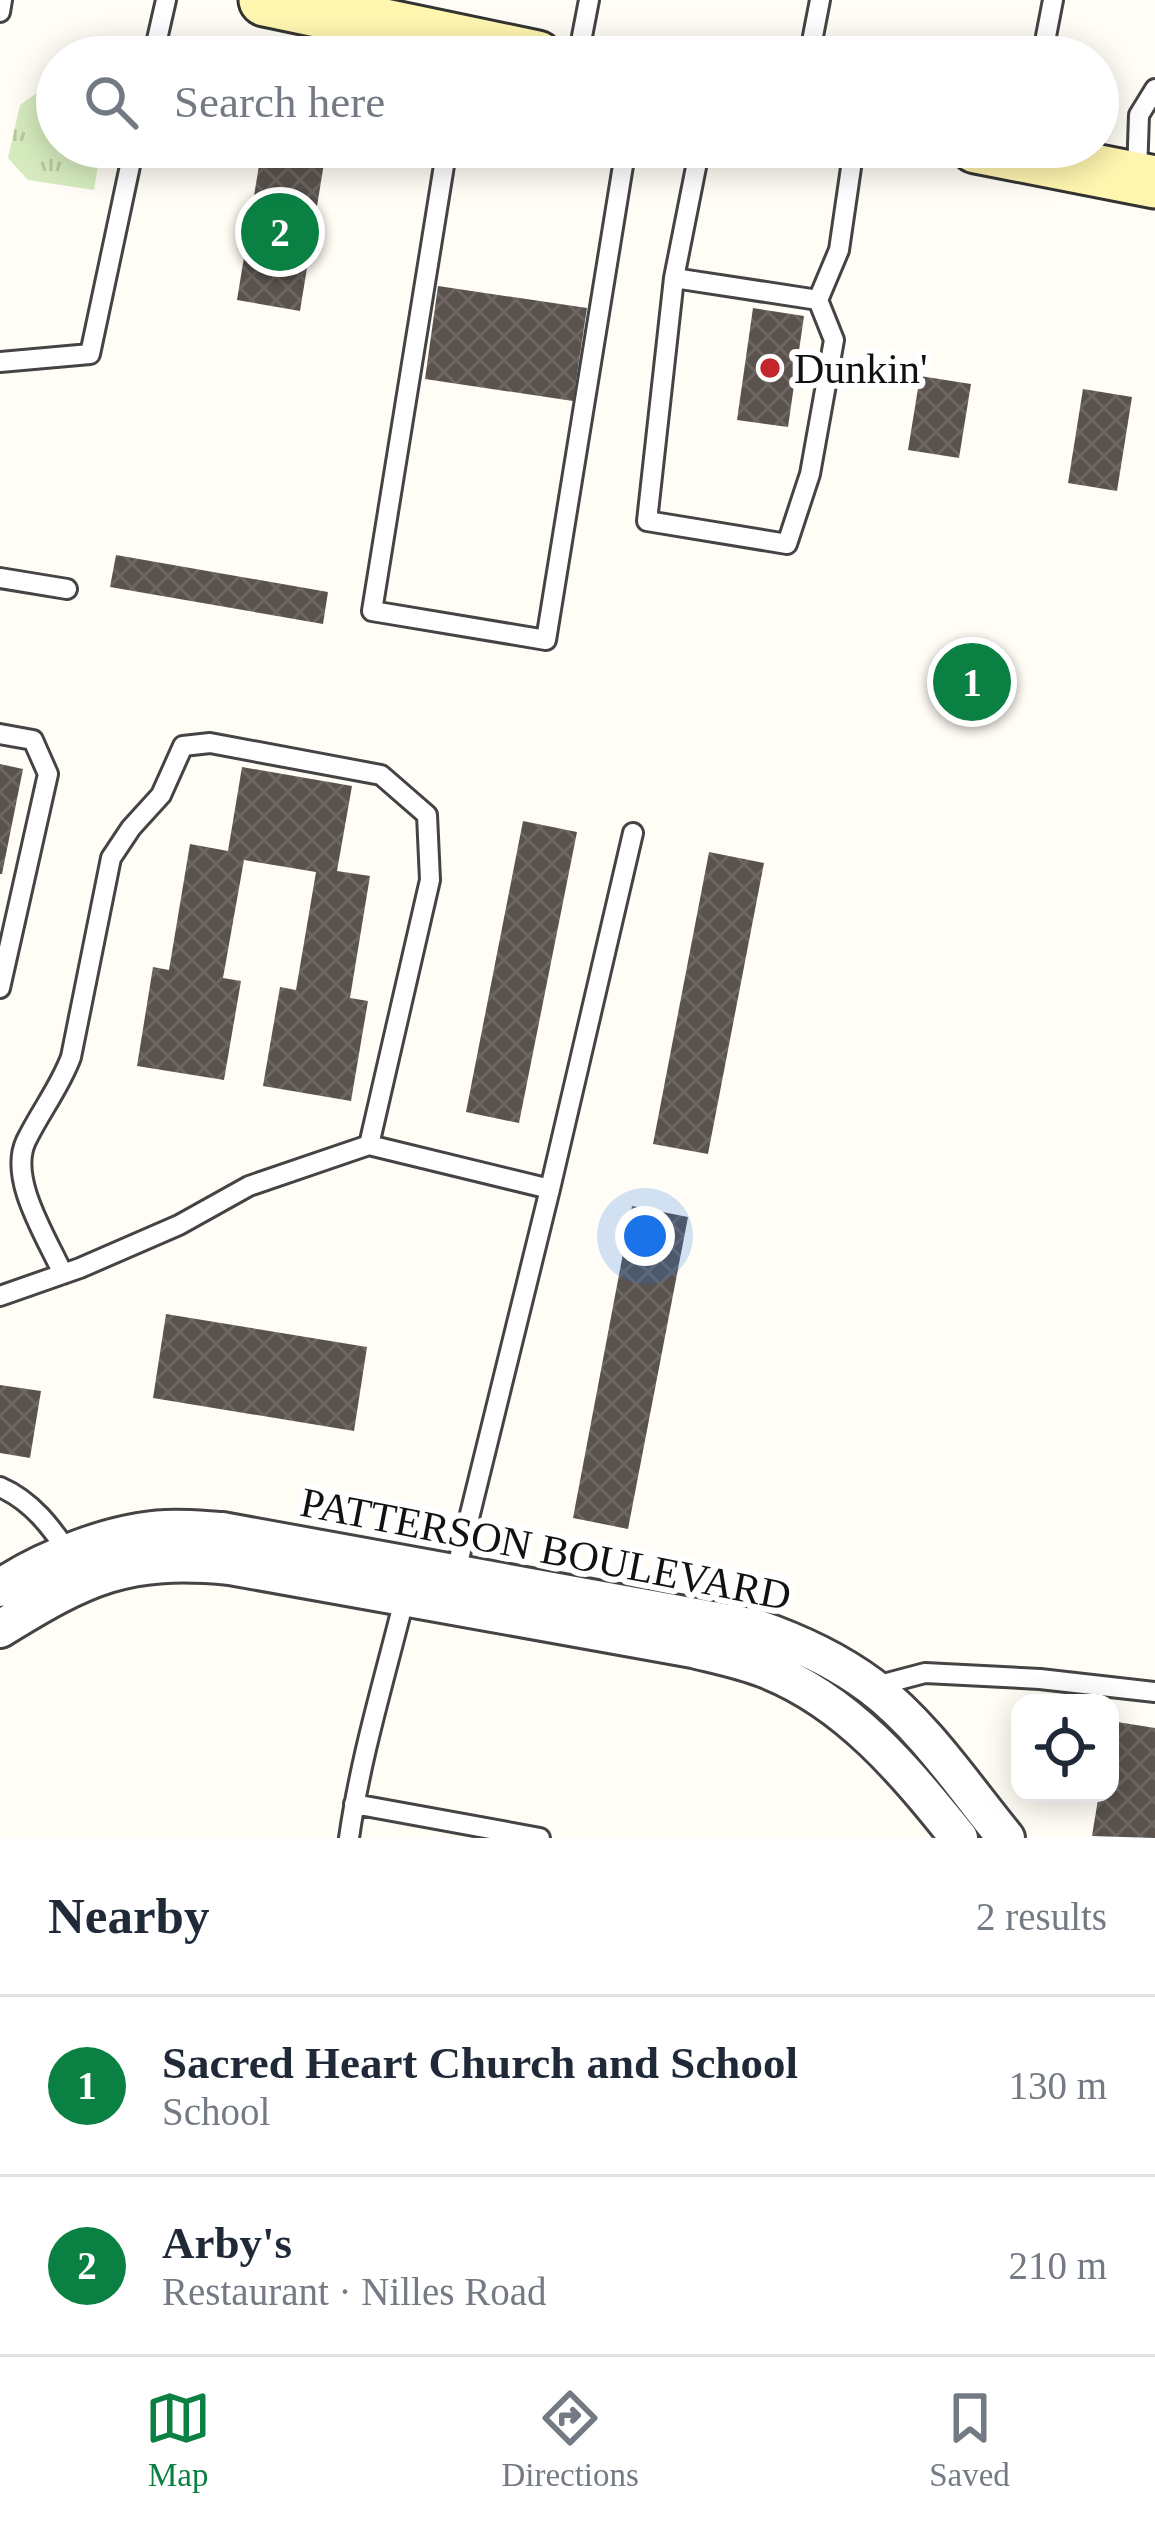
<!DOCTYPE html>
<html lang="en">
<head>
<meta charset="utf-8">
<style>
	body { margin:0; font-family:"Times New Roman",serif; background:#f2f2f3; color:#1f2937 }
	.controls { position:absolute; right:36px; bottom:36px; display:grid; overflow:hidden; border-radius:24px; box-shadow:0 6px 30px #0003 }
	.controls button { width:108px; height:108px; display:grid; place-items:center; padding:0; border:0; border-bottom:3px solid #e0e1e3; background:#fff; color:#1f2937; font:60px sans-serif }
	.you { position:absolute; left:645px; top:1236px; width:42px; height:42px; margin:-30px; border:9px solid #fff; border-radius:50%; background:#1a73e8; box-shadow:0 0 0 18px #1a73e833 }
	.badge { display:grid; place-items:center; width:78px; height:78px; border-radius:50%; background:#0b8043; color:#fff; font-size:39px; font-weight:700 }
	.pin { position:absolute; translate:-50% -50%; border:6px solid #fff; box-shadow:0 3px 12px #0006 }
	.list { margin:0; padding:0; list-style:none }
	h2 { display:flex; justify-content:space-between; align-items:center; height:156px; margin:0; padding:0 48px; font-size:51px }
	h2 small { font-size:39px; font-weight:400; color:#747a83 }
	.list li { display:grid; grid-template-columns:78px 1fr auto; gap:36px; align-items:center; box-sizing:border-box; height:180px; padding:0 48px; border-top:3px solid #e0e1e3 }
	.list b { display:block; font-size:45px; white-space:nowrap }
	.list p { margin:0; font-size:39px; white-space:nowrap; color:#747a83 }
	.list em { font-size:39px; font-style:normal; color:#747a83 }
	.icon { flex:none; width:66px; height:66px; fill:none; stroke:currentColor; stroke-width:2; stroke-linecap:round; stroke-linejoin:round }
	.map { position:relative; flex:none; width:1155px; height:1838px; overflow:hidden }
	.search { position:absolute; background:#fff; box-shadow:0 6px 30px #0003; left:36px; right:36px; top:36px; height:132px; display:flex; align-items:center; gap:30px; box-sizing:border-box; padding:0 42px; border-radius:66px; color:#747a83; font-size:45px }
	.sheet { height:516px; background:#fff }
	nav { display:flex; justify-content:space-around; align-items:center; box-sizing:border-box; height:168px; border-top:3px solid #e0e1e3; background:#fff; font-size:33px; color:#747a83 }
	nav a { display:grid; justify-items:center; gap:6px }
	nav .on { color:#0b8043 }
	.map>svg:first-child { display:block }
	.park { fill:url(#park-tufts) }
	.building { fill:url(#building-cross-hatch) }
	.lines { fill:none; stroke-linecap:round; stroke-linejoin:round }
	.lane-casing { stroke:#444; stroke-width:24 }
	.street-casing { stroke:#444; stroke-width:42 }
	.secondary-casing { stroke:#333; stroke-width:57 }
	.lane { stroke:#fff; stroke-width:18 }
	.street { stroke:#fff; stroke-width:36 }
	.secondary { stroke:#fff6b0; stroke-width:51 }
	.poi-dot { fill:#c4262e; stroke:#fff; stroke-width:4.5 }
	.labels { text-anchor:middle; stroke-width:12; stroke-linejoin:round; paint-order:stroke }
	.poi-label { font-size:42px; fill:#111; stroke:#fff; text-anchor:start }
	.street-label { font-size:42px; fill:#111; stroke:#fff }
</style>
</head>
<body>
<div class="map">
<svg width="1155" height="1838" viewBox="0 0 1155 1838">
	<defs>
		<pattern id="park-tufts" width="24" height="20" patternUnits="userSpaceOnUse" patternTransform="scale(3)"><rect width="24" height="20" fill="#d5ebbd"/><path d="M3 7l-1-3M5 7V3M7 7l1-3M15 17l-1-3M17 17v-4M19 17l1-3" fill="none" stroke="#b6c8a1"/></pattern>
		<pattern id="building-cross-hatch" width="8" height="8" patternUnits="userSpaceOnUse" patternTransform="scale(3)"><rect width="8" height="8" fill="#5a524d"/><path d="M0 0l8 8M0 8l8-8" fill="none" stroke="#6d6662"/></pattern>
	</defs>
	<rect width="100%" height="100%" fill="#fffdf5"/>
	<path class="park" d="M 44,88 L 57,90 L 57,147 L 101,147 L 94,190 L 28,180 L 8,158 L 20,105 Z"/>
	<path class="building" d="M 261,153 L 324,163 L 300,311 L 237,300 Z
		M 438,286 L 587,308 L 573,401 L 425,379 Z
		M 753,308 L 804,316 L 788,427 L 737,420 Z
		M 920,376 L 971,384 L 959,458 L 908,450 Z
		M 1083,389 L 1132,397 L 1117,491 L 1068,483 Z
		M 116,555 L 328,592 L 323,624 L 110,587 Z
		M 0,764 L 23,769 L 2,874 L 0,874 Z
		M 242,767 L 352,786 L 337,871 L 370,876 L 350,998 L 368,1001 L 351,1101 L 263,1086 L 280,987 L 296,990 L 316,872 L 244,860 L 223,978 L 241,981 L 224,1080 L 137,1066 L 153,967 L 169,970 L 190,844 L 228,851 Z
		M 523,821 L 577,832 L 519,1123 L 466,1112 Z
		M 709,852 L 764,863 L 708,1154 L 653,1144 Z
		M 632,1206 L 688,1217 L 628,1529 L 573,1518 Z
		M 166,1314 L 367,1347 L 354,1431 L 153,1398 Z
		M 0,1385 L 41,1391 L 30,1458 L 0,1453 Z
		M 1111,1721 L 1155,1728 L 1155,1838 L 1092,1836 L 1099,1793 L 1110,1793 Z"/>
	<g class="lines">
		<defs>
			<path id="lane" d="M 0,12 L 2,0
				M 153,57 L 166,0
				M 578,57 L 589,0
				M 809,57 L 820,0
				M 1042,57 L 1053,0
				M 447,147 L 372,611 L 546,640 L 626,147
				M 700,147 L 674,278 L 818,300 L 839,250 L 854,147
				M 1137,174 L 1139,115 L 1155,89
				M 674,278 L 647,521 L 787,544 L 810,474 L 834,340 L 818,300
				M 0,362 L 90,354 L 134,147
				M 0,578 L 67,589
				M 0,734 L 33,740 L 48,774 L 0,988
				M 63,1274 C 47,1238 8,1179 26,1141 C 40,1112 60,1087 71,1057 L 111,858 L 131,828 L 161,795 L 183,746 L 210,743 L 381,775 L 427,815 L 430,880 L 369,1145
				M 0,1296 L 80,1268 L 179,1225 L 249,1186 L 369,1145 L 550,1189
				M 0,1487 C 32,1501 51,1527 71,1556
				M 455,1575 L 550,1189 L 633,833
				M 872,1687 L 925,1673 L 1040,1679 L 1155,1692
				M 354,1804 L 540,1838
				M 349,1838 C 361,1754 386,1674 406,1592"/>
			<path id="street" d="M 0,1588 C 42,1559 114,1531 166,1529 C 185,1528 204,1530 222,1531 L 756,1628 C 797,1642 836,1660 871,1686 C 924,1726 964,1787 1006,1838
				M 0,1629 C 86,1576 126,1556 230,1566 L 693,1649 C 717,1655 742,1660 765,1669 C 848,1701 905,1771 959,1838"/>
			<path id="secondary" d="M 265,0 L 537,57
				M 976,147 L 1155,182"/>
		</defs>
		<use href="#lane" class="lane-casing"/>
		<use href="#street" class="street-casing"/>
		<use href="#secondary" class="secondary-casing"/>
		<use href="#lane" class="lane"/>
		<use href="#street" class="street"/>
		<use href="#secondary" class="secondary"/>
	</g>
	<circle class="poi-dot" cx="770" cy="368" r="12"/>
	<g class="labels">
		<g class="poi-label">
			<text x="794" y="383">Dunkin'</text>
		</g>
		<g class="street-label">
			<text transform="translate(546 1548) rotate(11)" y="15">PATTERSON BOULEVARD</text>
		</g>
	</g>
</svg>
<div class="controls">
<button><svg class="icon" aria-label="locate" viewBox="0 0 24 24"><circle cx="12" cy="12" r="6"/><path d="M12 2v4M12 18v4M2 12h4M18 12h4"/></svg></button>
</div>
<div class="you"></div>
<div class="pin badge" style="left:972px;top:682px">1</div>
<div class="pin badge" style="left:280px;top:232px">2</div>
<div class="search"><svg class="icon" aria-label="search" viewBox="0 0 24 24"><circle cx="10" cy="10" r="6"/><path d="M15 15l6 6"/></svg>Search here</div>
</div>
<section class="sheet">
<h2>Nearby<small>2 results</small></h2>
<ul class="list">
<li><span class="badge">1</span><div><b>Sacred Heart Church and School</b><p>School</p></div><em>130 m</em></li>
<li><span class="badge">2</span><div><b>Arby's</b><p>Restaurant · Nilles Road</p></div><em>210 m</em></li>
</ul>
</section>
<nav>
<a class="on"><svg class="icon" aria-label="map" viewBox="0 0 24 24"><path d="M3 6l6-2 6 2 6-2v14l-6 2-6-2-6 2zM9 4v14M15 6v14"/></svg>Map</a>
<a><svg class="icon" aria-label="directions" viewBox="0 0 24 24"><path d="M12 3l9 9-9 9-9-9zM9 14v-3h6M13 9l2 2-2 2"/></svg>Directions</a>
<a><svg class="icon" aria-label="saved" viewBox="0 0 24 24"><path d="M7 4h10v16l-5-4-5 4z"/></svg>Saved</a>
</nav>
</body>
</html>
